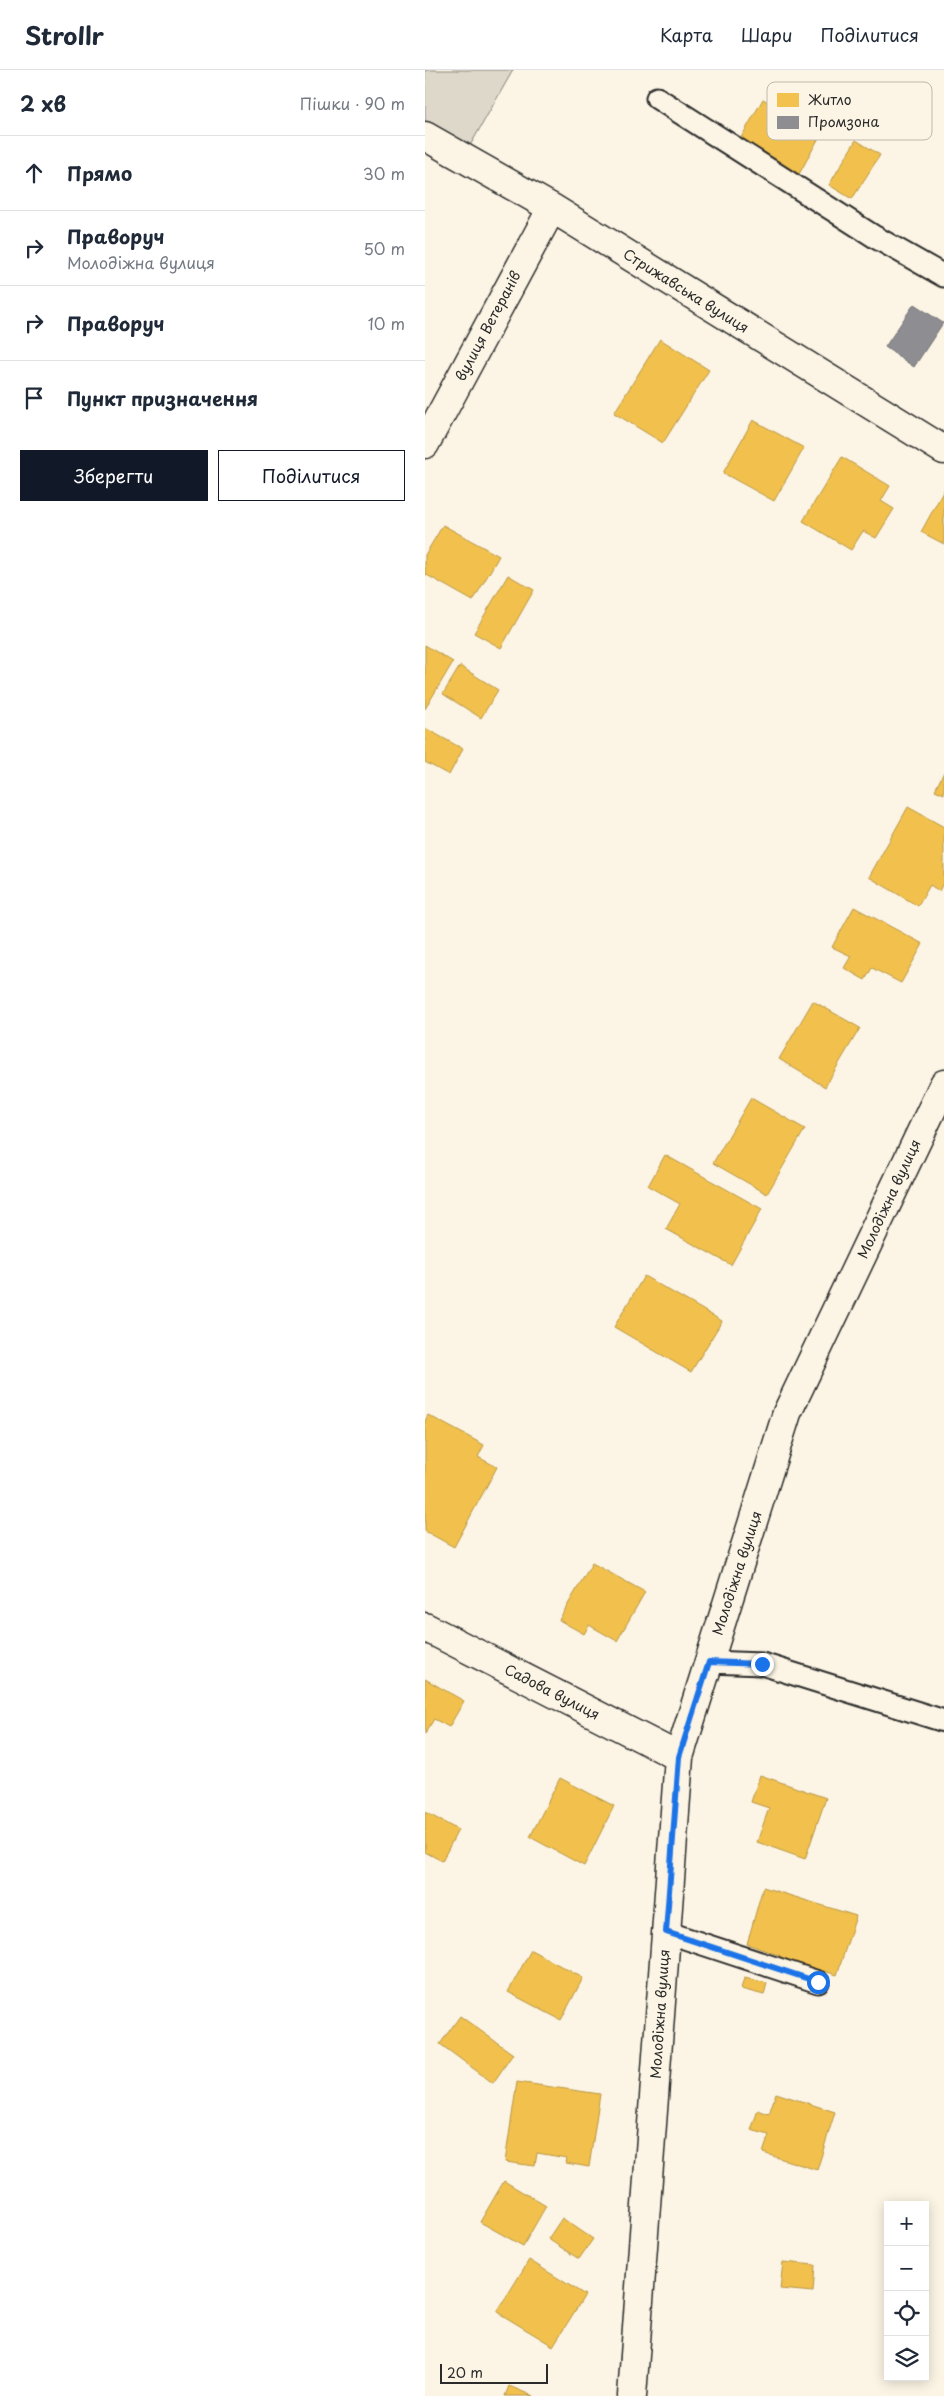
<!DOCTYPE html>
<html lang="uk">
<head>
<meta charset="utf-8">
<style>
	body { margin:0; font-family:"Playpen Sans",sans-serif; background:#f2f2f3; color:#1f2937 }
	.controls { position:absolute; right:15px; bottom:15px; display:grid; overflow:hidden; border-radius:0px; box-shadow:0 2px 12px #0003 }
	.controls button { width:45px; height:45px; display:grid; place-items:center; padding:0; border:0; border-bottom:1px solid #e0e1e3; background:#fff; color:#1f2937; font:25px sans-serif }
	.scale { position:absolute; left:15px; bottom:12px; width:108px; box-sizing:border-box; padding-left:5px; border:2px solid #2b2b2b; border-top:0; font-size:14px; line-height:18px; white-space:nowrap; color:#2b2b2b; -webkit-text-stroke:4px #fcf5e5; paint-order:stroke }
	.stop { position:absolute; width:15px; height:15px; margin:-11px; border:4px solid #1a73e8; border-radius:50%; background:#fff }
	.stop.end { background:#1a73e8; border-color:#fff; box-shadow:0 1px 5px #0008 }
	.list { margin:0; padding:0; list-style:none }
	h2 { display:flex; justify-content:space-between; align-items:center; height:65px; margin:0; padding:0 20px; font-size:21px }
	h2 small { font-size:16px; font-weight:400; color:#747a83 }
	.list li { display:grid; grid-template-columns:32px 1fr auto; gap:15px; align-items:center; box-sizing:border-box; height:75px; padding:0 20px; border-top:1px solid #e0e1e3 }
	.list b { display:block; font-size:19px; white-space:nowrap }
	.list p { margin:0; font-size:16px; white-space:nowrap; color:#747a83 }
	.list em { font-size:16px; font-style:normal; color:#747a83 }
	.actions { display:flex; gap:10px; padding:15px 20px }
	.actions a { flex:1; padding:11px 0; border:1px solid #111827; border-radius:0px; text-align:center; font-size:18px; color:#111827 }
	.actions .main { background:#111827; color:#fff }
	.icon { flex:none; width:28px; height:28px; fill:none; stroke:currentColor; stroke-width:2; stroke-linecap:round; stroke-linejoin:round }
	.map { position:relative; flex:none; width:519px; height:2326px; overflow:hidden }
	header { display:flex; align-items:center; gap:30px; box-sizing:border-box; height:70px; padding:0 25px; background:#fff; border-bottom:1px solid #e0e1e3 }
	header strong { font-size:24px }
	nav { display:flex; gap:28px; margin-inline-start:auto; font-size:18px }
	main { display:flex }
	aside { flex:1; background:#fff }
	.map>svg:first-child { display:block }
	.green { fill:#ded8ca; stroke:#84827a }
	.homes { fill:#f2c14e; stroke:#b69444 }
	.industry { fill:#8d8d92; stroke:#707073 }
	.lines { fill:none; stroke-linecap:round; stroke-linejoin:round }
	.service-casing { stroke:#2b2b2b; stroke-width:25 }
	.minor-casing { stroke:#2b2b2b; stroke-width:31 }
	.service { stroke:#fcf5e5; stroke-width:21 }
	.minor { stroke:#fcf5e5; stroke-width:28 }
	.route { stroke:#1a73e8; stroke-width:6 }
	.labels { text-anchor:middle; stroke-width:5; stroke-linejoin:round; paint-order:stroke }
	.street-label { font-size:14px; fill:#2b2b2b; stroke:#fcf5e5 }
	.key { fill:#fcf5e5; stroke:#bdb8ad; stroke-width:1 }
	.key-label { font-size:14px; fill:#2b2b2b }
</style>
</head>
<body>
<header>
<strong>Strollr</strong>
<nav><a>Карта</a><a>Шари</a><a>Поділитися</a></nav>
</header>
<main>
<aside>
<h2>2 хв<small>Пішки · 90 m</small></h2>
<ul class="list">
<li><svg class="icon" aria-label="ahead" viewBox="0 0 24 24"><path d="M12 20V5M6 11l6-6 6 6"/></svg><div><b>Прямо</b></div><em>30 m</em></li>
<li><svg class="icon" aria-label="right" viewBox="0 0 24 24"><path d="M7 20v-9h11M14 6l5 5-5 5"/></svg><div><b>Праворуч</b><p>Молодіжна вулиця</p></div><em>50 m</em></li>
<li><svg class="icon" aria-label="right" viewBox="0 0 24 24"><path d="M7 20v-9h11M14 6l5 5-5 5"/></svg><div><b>Праворуч</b></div><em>10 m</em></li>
<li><svg class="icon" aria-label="arrive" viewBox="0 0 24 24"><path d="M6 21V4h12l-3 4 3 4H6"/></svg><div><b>Пункт призначення</b></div></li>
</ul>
<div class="actions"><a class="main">Зберегти</a><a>Поділитися</a></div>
</aside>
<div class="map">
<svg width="519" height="2326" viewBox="0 0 519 2326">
	<rect width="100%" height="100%" fill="#fcf5e5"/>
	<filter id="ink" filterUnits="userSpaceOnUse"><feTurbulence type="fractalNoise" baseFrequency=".02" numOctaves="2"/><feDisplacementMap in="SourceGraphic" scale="10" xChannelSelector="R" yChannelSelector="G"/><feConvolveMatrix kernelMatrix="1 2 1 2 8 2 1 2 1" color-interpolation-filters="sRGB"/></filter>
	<g filter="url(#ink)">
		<path class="green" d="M 0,0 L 88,0 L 38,88 L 0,66 Z"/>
		<path class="homes" d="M 338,29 L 397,62 L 373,106 L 313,73 Z
			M 431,70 L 455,85 L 427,129 L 404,115 Z
			M 235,269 L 284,300 L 238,373 L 189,343 Z
			M 328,350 L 379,378 L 349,431 L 298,403 Z
			M 417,387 L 465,416 L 456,431 L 469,439 L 451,468 L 438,461 L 426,480 L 378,451 Z
			M 519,420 L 519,474 L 496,462 Z
			M 18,455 L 74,486 L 48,531 L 0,504 L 0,485 Z
			M 83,505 L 109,520 L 76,578 L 49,563 Z
			M 0,575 L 28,592 L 0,639 Z
			M 35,596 L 73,620 L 56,648 L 18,624 Z
			M 0,658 L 38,679 L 24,705 L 0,692 Z
			M 519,702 L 519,724 L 510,720 Z
			M 483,737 L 519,757 L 519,811 L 514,821 L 505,815 L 493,836 L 444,807 Z
			M 429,837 L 498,874 L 476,913 L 447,898 L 440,910 L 419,898 L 426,886 L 407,877 Z
			M 388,931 L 435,958 L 400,1017 L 354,989 Z
			M 326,1028 L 380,1059 L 342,1124 L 288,1093 Z
			M 240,1085 L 337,1139 L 306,1195 L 241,1159 L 255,1134 L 223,1116 Z
			M 219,1206 L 297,1251 L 266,1302 L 189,1257 Z
			M 3,1345 L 59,1375 L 53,1387 L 72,1397 L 29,1477 L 0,1461 L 0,1351 Z
			M 167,1493 L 220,1522 L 192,1571 L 164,1555 L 159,1564 L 134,1550 Z
			M 0,1609 L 39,1631 L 24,1657 L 9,1649 L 0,1664 Z
			M 335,1705 L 401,1728 L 380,1789 L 332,1772 L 344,1738 L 326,1732 Z
			M 135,1708 L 189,1736 L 159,1796 L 105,1767 Z
			M 0,1742 L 33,1760 L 17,1791 L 0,1782 Z
			M 338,1817 L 431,1846 L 412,1905 L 389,1898 L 386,1904 L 354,1893 L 356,1886 L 322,1874 Z
			M 106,1880 L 158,1908 L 136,1950 L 83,1922 Z
			M 319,1908 L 342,1913 L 339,1925 L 316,1919 Z
			M 35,1946 L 88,1984 L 68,2013 L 15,1974 Z
			M 92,2012 L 175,2024 L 164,2097 L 141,2093 L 142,2088 L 112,2083 L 110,2096 L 80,2092 Z
			M 351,2023 L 410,2042 L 392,2100 L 338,2083 L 344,2065 L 326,2060 L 333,2040 L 344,2044 Z
			M 79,2111 L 121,2136 L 98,2176 L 55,2152 Z
			M 137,2148 L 168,2169 L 154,2189 L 123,2169 Z
			M 104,2190 L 160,2225 L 128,2276 L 72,2242 Z
			M 358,2192 L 390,2195 L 388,2222 L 355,2219 Z
			M 84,2316 L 108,2326 L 80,2326 Z"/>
		<path class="industry" d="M 489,234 L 518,253 L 489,297 L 460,277 Z"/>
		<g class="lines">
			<defs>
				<path id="service" d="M 232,28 L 450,167 L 519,206
					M 284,1592 L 337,1594 L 519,1651
					M 241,1862 L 393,1912"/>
				<path id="minor" d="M 0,66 L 127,138 L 519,380
					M 0,374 L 127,138
					M 0,1557 L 254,1687
					M 207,2326 L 254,1687 L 362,1343 L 519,1014"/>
			</defs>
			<use href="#service" class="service-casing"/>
			<use href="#minor" class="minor-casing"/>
			<use href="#service" class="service"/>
			<use href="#minor" class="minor"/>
		</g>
	</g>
	<g class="lines" filter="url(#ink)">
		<path class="route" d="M 337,1594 L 284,1592 L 254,1687 L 241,1862 L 393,1912"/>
	</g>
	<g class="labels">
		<g class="street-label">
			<text transform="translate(261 221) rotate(32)" y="5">Стрижавська вулиця</text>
			<text transform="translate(63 256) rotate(-62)" y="5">вулиця Ветеранів</text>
			<text transform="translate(464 1129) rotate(-65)" y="5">Молодіжна вулиця</text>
			<text transform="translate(312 1503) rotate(-72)" y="5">Молодіжна вулиця</text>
			<text transform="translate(127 1622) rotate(27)" y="5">Садова вулиця</text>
			<text transform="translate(235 1944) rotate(-86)" y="5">Молодіжна вулиця</text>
		</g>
	</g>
	<rect x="342" y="12" width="165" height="58" rx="8" class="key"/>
	<rect x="352" y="23" width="22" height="14" fill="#f2c14e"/>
	<rect x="352" y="46" width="22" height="13" fill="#8d8d92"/>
	<g class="key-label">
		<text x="383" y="35">Житло</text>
		<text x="383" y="57">Промзона</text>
	</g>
</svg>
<div class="controls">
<button>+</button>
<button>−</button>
<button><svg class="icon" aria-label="locate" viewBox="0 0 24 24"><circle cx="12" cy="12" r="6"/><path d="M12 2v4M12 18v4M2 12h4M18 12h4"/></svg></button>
<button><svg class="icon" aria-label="layers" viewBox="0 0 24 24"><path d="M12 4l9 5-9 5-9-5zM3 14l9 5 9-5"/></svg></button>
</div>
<div class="scale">20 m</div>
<div class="stop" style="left:393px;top:1912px"></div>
<div class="stop end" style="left:337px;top:1594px"></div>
</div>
</main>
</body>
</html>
